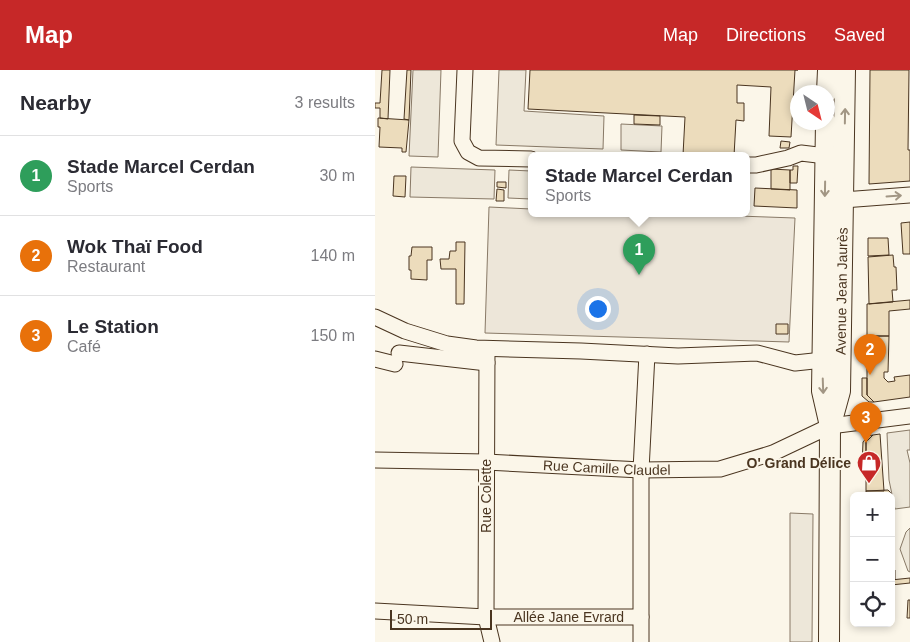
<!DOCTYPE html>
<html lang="en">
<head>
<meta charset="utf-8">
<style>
	body { margin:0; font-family:Arial,sans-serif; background:#f7f7f7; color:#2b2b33 }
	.controls { position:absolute; right:15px; bottom:15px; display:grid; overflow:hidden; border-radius:8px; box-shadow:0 2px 8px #0003 }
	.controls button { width:45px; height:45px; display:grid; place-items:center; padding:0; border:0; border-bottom:1px solid #e1e1e2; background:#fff; color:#2b2b33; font:25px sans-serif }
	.compass { position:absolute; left:415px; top:15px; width:45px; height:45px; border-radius:50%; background:#fff; box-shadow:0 2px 8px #0003; rotate:145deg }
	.scale { position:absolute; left:15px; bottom:12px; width:102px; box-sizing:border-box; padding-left:5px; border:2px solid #4a3520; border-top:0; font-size:14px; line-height:18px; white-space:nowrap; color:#4a3520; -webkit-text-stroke:4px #fbf6e9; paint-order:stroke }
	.you { position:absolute; left:222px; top:238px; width:18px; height:18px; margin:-12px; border:4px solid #fff; border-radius:50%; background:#1a73e8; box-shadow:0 0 0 8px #1a73e833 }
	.badge { display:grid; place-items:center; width:32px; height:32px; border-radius:50%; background:#c62828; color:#fff; font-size:16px; font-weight:700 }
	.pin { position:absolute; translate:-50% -41px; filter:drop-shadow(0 1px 2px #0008) }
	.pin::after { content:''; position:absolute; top:26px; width:18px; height:15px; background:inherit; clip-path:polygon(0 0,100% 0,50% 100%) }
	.popup { position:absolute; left:153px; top:82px; width:222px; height:65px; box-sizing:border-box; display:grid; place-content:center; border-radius:8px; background:#fff; filter:drop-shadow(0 1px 4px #0005); font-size:16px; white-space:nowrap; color:#7c7c81 }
	.popup b { font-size:19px; color:#2b2b33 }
	.popup::after { content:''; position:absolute; left:50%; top:100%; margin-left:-10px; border:10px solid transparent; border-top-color:#fff }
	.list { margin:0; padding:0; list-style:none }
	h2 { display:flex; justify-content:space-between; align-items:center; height:65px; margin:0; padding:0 20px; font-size:21px }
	h2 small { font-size:16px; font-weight:400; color:#7c7c81 }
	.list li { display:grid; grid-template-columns:32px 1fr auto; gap:15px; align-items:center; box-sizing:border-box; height:80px; padding:0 20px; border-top:1px solid #e1e1e2 }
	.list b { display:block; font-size:19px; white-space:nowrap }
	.list p { margin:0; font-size:16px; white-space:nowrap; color:#7c7c81 }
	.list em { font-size:16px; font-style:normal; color:#7c7c81 }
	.icon { flex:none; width:28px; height:28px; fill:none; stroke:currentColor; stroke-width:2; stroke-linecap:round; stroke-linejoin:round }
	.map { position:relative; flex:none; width:535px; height:572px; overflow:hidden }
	header { display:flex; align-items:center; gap:30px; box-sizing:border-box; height:70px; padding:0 25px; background:#c62828; color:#fff }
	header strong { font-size:24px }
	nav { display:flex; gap:28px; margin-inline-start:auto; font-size:18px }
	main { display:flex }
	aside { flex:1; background:#fff }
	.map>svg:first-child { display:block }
	.green { fill:#ede6d9; stroke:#887966 }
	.parking { fill:#ede7d9; stroke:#887966 }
	.building { fill:#ecdcbc; stroke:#4a3520 }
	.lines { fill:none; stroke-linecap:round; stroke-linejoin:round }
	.minor-casing { stroke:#4a3520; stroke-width:17 }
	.major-casing { stroke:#4a3520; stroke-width:22 }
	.minor { stroke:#fbf6e9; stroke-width:15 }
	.major { stroke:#fbf6e9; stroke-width:20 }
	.oneway { stroke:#a29684 }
	.labels { text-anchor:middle; stroke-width:4; stroke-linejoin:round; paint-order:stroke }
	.street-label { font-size:14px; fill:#4a3520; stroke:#fbf6e9 }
	.poi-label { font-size:14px; font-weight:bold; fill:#4a3520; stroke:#fbf6e9; text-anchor:end }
</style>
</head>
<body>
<header>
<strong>Map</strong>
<nav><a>Map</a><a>Directions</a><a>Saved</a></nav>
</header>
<main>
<aside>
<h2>Nearby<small>3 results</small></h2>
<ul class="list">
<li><span class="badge" style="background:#2e9e5b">1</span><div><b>Stade Marcel Cerdan</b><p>Sports</p></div><em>30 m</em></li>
<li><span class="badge" style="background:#e8710a">2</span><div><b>Wok Thaï Food</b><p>Restaurant</p></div><em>140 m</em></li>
<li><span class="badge" style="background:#e8710a">3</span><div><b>Le Station</b><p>Café</p></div><em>150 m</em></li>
</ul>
</aside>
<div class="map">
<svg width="535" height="572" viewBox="0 0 535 572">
	<rect width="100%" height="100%" fill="#fbf6e9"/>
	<path class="green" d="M 114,137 L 156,139 L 156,144 L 306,144 L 420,148 L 414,272 L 110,263 Z"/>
	<path class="parking" d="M 38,0 L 66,0 L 63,87 L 34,86 Z
		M 124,0 L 151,0 L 149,41 L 229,46 L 228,79 L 121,75 Z
		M 246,54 L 287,56 L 286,82 L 246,80 Z
		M 36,97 L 120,100 L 119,129 L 35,127 Z
		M 134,100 L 156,101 L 156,129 L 133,128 Z
		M 535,360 L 535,380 L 532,380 L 535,393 L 535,437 L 520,439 L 514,410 L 512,363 Z
		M 415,443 L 438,444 L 437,572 L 415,572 Z
		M 535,458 L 535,502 L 533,501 L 525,479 L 531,462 Z"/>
	<path class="building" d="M 7,0 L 15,0 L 13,49 L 5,48 L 5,38 L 0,38 L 0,33 L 5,33 Z
		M 32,0 L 36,0 L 34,50 L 29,49 Z
		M 155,0 L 423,0 L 420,0 L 416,67 L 394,66 L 396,17 L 362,15 L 362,33 L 369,33 L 369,51 L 361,50 L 359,86 L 308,85 L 310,47 L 153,39 Z
		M 495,0 L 534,0 L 533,80 L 535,80 L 535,111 L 494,114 Z
		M 259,45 L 285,46 L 285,55 L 259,54 Z
		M 3,48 L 34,50 L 31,82 L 27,82 L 27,78 L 4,77 L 5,57 L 3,57 Z
		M 406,71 L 415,72 L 414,78 L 405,78 Z
		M 418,96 L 423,96 L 422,113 L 415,113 L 415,100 L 418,100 Z
		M 396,99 L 415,100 L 415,120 L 396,119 Z
		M 19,106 L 31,106 L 30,127 L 18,126 Z
		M 122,112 L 131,112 L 131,118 L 122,117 Z
		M 380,118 L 422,120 L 422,138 L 379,136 Z
		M 122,119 L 129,120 L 129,131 L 121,131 Z
		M 535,152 L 535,184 L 528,184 L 526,153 Z
		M 493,168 L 513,168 L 514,185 L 493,186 Z
		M 81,172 L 90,172 L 89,234 L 81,234 L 81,199 L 66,199 L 65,189 L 74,189 L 75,181 L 81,181 Z
		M 37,177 L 57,177 L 57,190 L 52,190 L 52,210 L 36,209 L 36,200 L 34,200 L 34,186 L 36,186 Z
		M 518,185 L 519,197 L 521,197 L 522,220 L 517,220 L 518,232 L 494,234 L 493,187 Z
		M 535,230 L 535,239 L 514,241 L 514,266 L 492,266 L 492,234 Z
		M 401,254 L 413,254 L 413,264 L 401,264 Z
		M 492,266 L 514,266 L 513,302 L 509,302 L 509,308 L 513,312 L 520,311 L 519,307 L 535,305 L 535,327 L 499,332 L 492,325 Z
		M 487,308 L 492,308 L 492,325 L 499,332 L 494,332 L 487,326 Z
		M 505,364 L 509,421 L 491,421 L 491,372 L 498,365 Z
		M 498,365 L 491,372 L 491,396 L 487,396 L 488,372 L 493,366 Z
		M 513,420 L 517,424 L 517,427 L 516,426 L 491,426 L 491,421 Z
		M 516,500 L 520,500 L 520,510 L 516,510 Z
		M 535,508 L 535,513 L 516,515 L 516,510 Z
		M 533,530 L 535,530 L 535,548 L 532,548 Z"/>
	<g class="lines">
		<defs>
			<g id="minor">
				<path d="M 90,0 L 87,71 L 93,82 L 104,88 L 156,89"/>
				<path d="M 372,95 L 381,95 L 413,88 L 426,83 L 451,86"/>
				<path d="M 468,130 L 535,125"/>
				<path d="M 0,247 L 30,261 L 72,274 L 101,278 L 206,281 L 303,286 L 382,283 L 420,293 L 448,290"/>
				<path d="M 112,279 L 111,547 L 117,572"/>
				<path d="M 24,283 L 112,293"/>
				<path d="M 0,289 L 20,294"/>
				<path id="s1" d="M 0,390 L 111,392 L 266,400 L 345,399 L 398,383 L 455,356 L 535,346"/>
				<path id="s2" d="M 0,541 L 111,547 L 266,547"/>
				<path d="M 266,572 L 266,400 L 272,284"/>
			</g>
			<g id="major">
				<path d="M 452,22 L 453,0"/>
				<path d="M 451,52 L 447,321 L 455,356 L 454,572"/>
				<path id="s3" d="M 456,354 L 465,321 L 470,0"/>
			</g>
		</defs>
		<use href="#minor" class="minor-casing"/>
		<use href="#major" class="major-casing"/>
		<use href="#minor" class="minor"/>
		<use href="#major" class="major"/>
	</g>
	<defs><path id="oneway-shaft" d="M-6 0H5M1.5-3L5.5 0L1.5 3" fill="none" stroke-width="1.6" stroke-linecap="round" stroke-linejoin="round" transform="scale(1.25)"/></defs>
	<g class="oneway">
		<use href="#oneway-shaft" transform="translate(470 46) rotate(-89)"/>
		<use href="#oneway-shaft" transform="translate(450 119) rotate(91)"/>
		<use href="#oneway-shaft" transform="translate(519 126) rotate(-4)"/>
		<use href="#oneway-shaft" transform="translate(448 316) rotate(88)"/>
	</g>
	<defs>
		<symbol id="shop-pin" viewBox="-11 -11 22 30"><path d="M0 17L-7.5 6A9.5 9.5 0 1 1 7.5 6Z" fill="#c62828" stroke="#fbf6e9"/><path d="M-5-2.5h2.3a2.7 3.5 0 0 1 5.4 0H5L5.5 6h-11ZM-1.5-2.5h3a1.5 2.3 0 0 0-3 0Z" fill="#fff"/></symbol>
	</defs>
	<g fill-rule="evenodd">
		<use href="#shop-pin" x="480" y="379" width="28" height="38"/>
	</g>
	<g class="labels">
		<g class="street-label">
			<text dy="5" stroke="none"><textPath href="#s3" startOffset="134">Avenue Jean Jaurès</textPath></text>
			<text dy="5" stroke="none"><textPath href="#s1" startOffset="232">Rue Camille Claudel</textPath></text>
			<text transform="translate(111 426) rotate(-90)" y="5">Rue Colette</text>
			<text dy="5" stroke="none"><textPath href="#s2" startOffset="194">Allée Jane Evrard</textPath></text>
		</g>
		<g class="poi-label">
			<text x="476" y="398">O' Grand Délice</text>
		</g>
	</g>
</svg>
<div class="controls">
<button>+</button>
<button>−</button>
<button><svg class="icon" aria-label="locate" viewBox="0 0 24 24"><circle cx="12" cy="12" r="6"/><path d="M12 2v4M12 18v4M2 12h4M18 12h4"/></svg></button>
</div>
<svg class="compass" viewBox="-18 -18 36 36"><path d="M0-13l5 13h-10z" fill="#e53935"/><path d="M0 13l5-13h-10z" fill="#7c7c81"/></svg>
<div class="scale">50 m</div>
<div class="you"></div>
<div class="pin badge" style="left:264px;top:205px;background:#2e9e5b">1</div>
<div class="popup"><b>Stade Marcel Cerdan</b>Sports</div>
<div class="pin badge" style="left:495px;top:305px;background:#e8710a">2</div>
<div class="pin badge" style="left:491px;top:373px;background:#e8710a">3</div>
</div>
</main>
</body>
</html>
